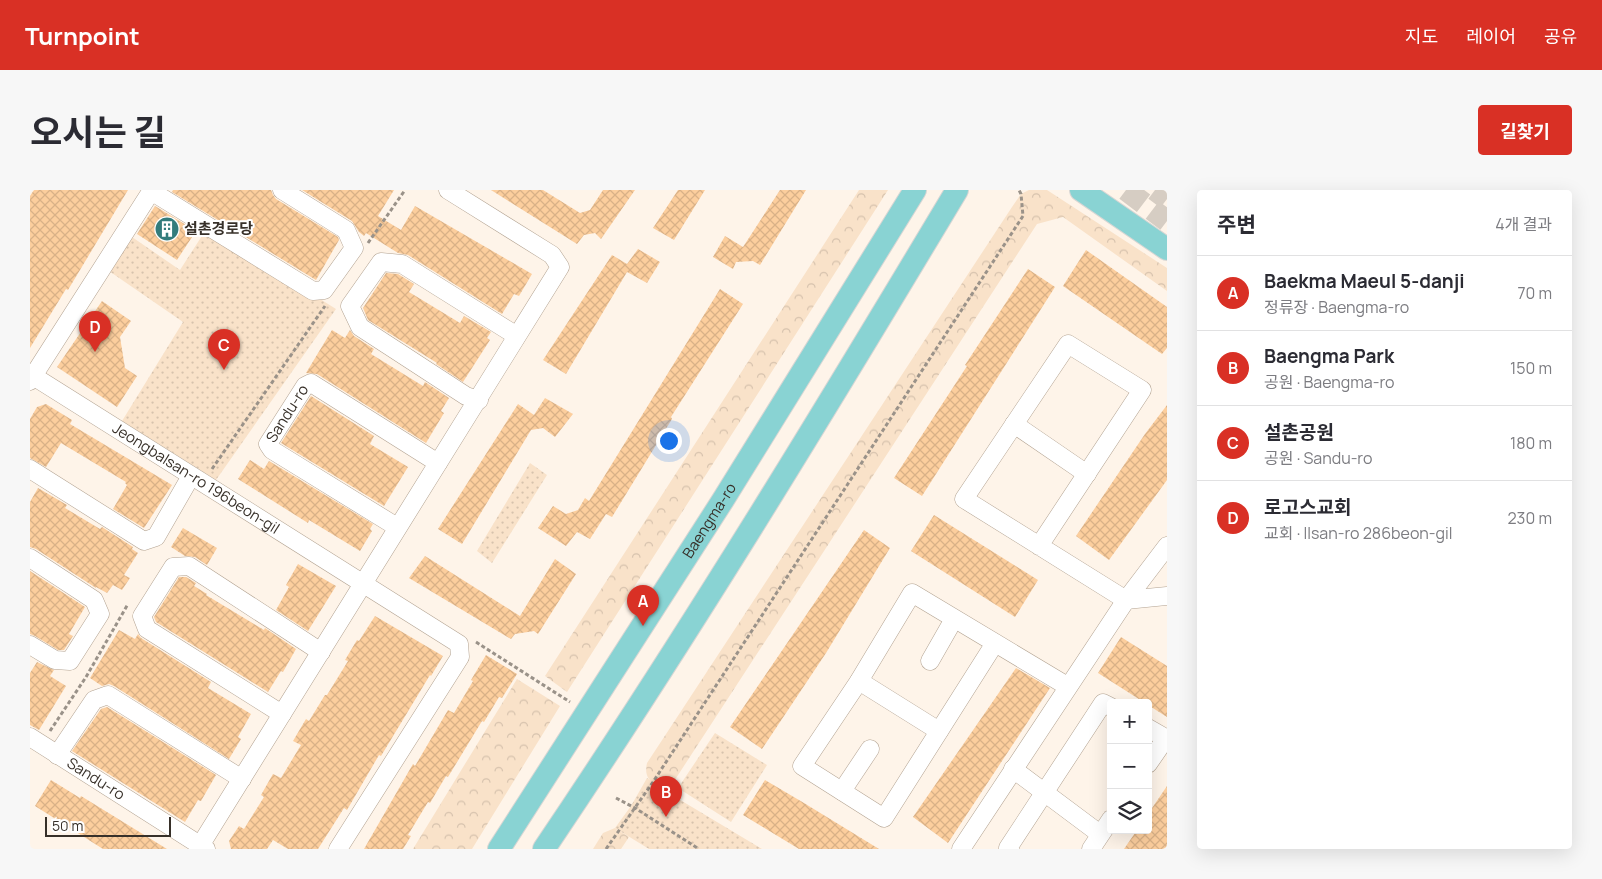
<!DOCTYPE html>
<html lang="ko">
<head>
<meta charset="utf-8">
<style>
	body { margin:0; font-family:Manrope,"Noto Sans KR",sans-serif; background:#f7f7f7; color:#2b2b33 }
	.controls { position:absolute; right:15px; bottom:15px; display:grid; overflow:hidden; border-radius:5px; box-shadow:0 5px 20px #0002 }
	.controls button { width:45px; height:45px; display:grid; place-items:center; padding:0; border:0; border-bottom:1px solid #e1e1e2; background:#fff; color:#2b2b33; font:25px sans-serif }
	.scale { position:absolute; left:15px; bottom:12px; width:126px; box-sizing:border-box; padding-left:5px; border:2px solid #373029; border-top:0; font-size:14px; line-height:18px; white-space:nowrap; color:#373029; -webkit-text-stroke:4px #fff; paint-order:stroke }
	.you { position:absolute; left:638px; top:250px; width:18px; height:18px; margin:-12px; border:4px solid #fff; border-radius:50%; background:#1a73e8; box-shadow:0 0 0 8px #1a73e833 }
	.badge { display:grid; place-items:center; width:32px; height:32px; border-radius:50%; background:#d93025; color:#fff; font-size:16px; font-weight:700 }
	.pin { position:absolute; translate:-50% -41px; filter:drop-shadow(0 1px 2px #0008) }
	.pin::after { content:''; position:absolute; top:26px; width:18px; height:15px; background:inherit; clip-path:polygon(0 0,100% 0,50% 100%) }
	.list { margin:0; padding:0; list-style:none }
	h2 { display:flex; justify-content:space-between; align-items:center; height:65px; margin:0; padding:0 20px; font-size:21px }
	h2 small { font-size:16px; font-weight:400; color:#7c7c81 }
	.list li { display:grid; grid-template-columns:32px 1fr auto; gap:15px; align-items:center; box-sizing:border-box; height:75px; padding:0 20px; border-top:1px solid #e1e1e2 }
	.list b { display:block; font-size:19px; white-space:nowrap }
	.list p { margin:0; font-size:16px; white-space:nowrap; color:#7c7c81 }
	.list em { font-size:16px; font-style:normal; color:#7c7c81 }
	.icon { flex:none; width:28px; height:28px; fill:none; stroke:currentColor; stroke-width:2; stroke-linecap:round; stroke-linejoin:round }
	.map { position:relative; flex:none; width:1137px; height:659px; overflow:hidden; border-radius:5px }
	header { display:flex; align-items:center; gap:30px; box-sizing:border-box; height:70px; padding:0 25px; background:#d93025; color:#fff }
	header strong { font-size:24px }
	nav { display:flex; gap:28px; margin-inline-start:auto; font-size:18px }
	.intro { display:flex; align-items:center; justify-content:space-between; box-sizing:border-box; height:120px; padding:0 30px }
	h1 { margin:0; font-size:35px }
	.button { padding:12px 22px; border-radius:5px; background:#d93025; color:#fff; font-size:18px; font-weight:700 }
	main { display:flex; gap:30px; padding:0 30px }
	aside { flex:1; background:#fff; border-radius:5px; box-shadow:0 5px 20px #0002 }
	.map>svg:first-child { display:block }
	.grass { fill:url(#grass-dots) }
	.forest { fill:url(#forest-crowns) }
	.building { fill:url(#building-cross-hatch) }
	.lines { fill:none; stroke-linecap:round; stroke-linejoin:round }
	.major-tunnel { stroke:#d6cdc3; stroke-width:22; stroke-dasharray:22 11; stroke-linecap:butt }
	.minor-casing { stroke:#b2a291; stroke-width:19 }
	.major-casing { stroke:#d7d6d4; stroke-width:24 }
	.path { stroke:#9a9289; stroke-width:3; stroke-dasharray:4 2.5; stroke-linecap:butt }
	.minor { stroke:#fff; stroke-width:18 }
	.major { stroke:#89d3d3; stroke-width:22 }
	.labels { text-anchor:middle; stroke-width:4; stroke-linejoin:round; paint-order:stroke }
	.poi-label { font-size:15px; font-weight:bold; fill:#373029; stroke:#fff; text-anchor:start }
	.street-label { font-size:15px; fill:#373029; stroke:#fff }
</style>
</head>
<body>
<header>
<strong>Turnpoint</strong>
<nav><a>지도</a><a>레이어</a><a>공유</a></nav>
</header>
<div class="intro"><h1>오시는 길</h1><a class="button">길찾기</a></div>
<main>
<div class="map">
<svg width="1137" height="659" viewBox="0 0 1137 659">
	<defs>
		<pattern id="grass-dots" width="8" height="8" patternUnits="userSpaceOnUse" patternTransform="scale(1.25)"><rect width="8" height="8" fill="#f9e2c9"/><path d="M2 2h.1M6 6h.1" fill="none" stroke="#d6c2ad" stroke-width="1.8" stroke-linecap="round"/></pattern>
		<pattern id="forest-crowns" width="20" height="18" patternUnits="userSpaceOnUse" patternTransform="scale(1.25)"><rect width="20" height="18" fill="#f9e2c9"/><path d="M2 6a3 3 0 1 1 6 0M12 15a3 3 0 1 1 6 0" fill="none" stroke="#d6c2ad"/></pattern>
		<pattern id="building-cross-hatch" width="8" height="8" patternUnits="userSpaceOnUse" patternTransform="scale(1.25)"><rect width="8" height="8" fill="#fcce9d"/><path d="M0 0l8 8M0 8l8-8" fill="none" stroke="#d9b187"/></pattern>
	</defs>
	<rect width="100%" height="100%" fill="#fef4e9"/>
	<path class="grass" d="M 177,38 L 306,119 L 186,290 L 92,231 L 153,132 L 79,81 L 102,47 L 150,80 Z
		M 500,273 L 517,285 L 462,373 L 447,361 Z
		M 685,543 L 737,575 L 701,632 L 648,598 Z
		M 617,588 L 637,602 L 732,659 L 619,659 L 585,638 L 601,616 Z"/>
	<path class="forest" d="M 829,0 L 858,0 L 537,502 L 515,486 Z
		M 999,0 L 1017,0 L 1137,78 L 1137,101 L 1033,27 L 1007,34 L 637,602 C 624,593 613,591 617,573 L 982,17 L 991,4 Z
		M 487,489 L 530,516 L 442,659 L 383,659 Z
		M 585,638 L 599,647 L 591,659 L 563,659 L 573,643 Z"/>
	<path class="building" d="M 4,0 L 98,0 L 38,100 L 36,99 L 0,158 L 0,6 Z
		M 143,0 L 241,0 L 243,5 L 246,9 L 308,47 L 309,50 L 286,90 L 142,2 Z
		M 272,0 L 364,0 L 348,26 L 371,40 L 385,16 L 502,84 L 489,106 L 484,104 L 472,124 L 378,65 L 368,63 L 336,43 L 334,46 L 329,42 L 322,31 Z
		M 461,0 L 513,0 L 550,23 L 560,20 L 573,0 L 605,0 L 571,49 L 565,43 L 554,45 L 547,54 Z
		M 648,0 L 675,0 L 644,50 L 623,38 Z
		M 750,0 L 776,0 L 730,75 L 723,71 L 706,72 L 703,79 L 683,67 L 695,46 L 713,57 Z
		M 125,16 L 166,41 L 147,70 L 107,44 Z
		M 608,59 L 630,72 L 617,93 L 597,82 L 536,184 L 513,170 L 582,65 L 597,74 Z
		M 1056,60 L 1137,117 L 1137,158 L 1132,164 L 1033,96 Z
		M 998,79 L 1025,97 L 892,306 L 864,288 L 937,176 L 935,175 Z
		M 356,83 L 368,84 L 384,94 L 379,102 L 430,133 L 434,126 L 461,142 L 457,148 L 460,150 L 433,192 L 406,174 L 407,173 L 338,130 L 333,118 Z
		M 690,99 L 713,114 L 641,227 L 642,229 L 582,327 L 576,324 L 560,349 L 547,342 L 536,356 L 508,338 L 523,316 L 536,324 L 548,320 L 555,308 L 559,311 Z
		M 72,111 L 101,131 L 90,147 L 95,178 L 107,186 L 87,217 L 27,177 Z
		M 302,140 L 315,148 L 320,140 L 324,146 L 344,159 L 341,164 L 393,196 L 395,192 L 419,208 L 411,221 L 414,223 L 396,253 L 287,184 L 276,183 Z
		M 281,206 L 344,246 L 340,254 L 378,277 L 354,316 L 251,253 Z
		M 515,208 L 543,224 L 525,247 L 513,238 L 501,240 L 432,354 L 408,339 L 488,214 L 504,225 Z
		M 16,214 L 42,230 L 40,234 L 142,295 L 114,338 L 83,319 L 97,295 L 95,293 L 96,292 L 31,253 L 16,277 L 0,268 L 0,229 L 7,217 Z
		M 1137,215 L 1137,290 L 1079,370 L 1046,346 L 1115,244 Z
		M 220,270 L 234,279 L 239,271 L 343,334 L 340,339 L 342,341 L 330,361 L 279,330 L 278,333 L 208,289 Z
		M 8,298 L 37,315 L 35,318 L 70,339 L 72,337 L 103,357 L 102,359 L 108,363 L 94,385 L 100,388 L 92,400 L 83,395 L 77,403 L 66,397 L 66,398 L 6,359 L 0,357 L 0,312 Z
		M 904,325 L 1008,390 L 985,427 L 881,361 Z
		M 153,338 L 187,358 L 177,375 L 165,367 L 155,366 L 141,357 Z
		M 834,340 L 860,358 L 796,463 L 732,559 L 700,537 Z
		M 395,366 L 490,426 L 525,369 L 546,384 L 508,444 L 504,441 L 485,444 L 481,449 L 379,388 Z
		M 268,374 L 306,396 L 278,441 L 246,420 L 259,397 L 256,395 Z
		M 0,381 L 55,417 L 39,444 L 43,446 L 34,460 L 28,460 L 5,446 L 0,444 Z
		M 149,387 L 156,387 L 166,393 L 164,396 L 177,404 L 176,405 L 234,440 L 235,438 L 266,459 L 253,482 L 251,481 L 238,502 L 126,432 L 124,427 Z
		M 345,426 L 413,466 L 401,486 L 400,485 L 351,566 L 349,565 L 317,620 L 314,618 L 288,659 L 258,659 L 243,650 L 237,659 L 201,659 L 199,651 L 209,636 L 214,639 L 234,607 L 231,605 L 243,584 L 251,588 L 271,555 L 263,551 L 276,529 L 279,531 L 295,505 L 297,505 L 318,471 L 315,470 L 327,450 L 329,451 Z
		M 89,440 L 105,449 L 108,444 L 111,448 L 181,492 L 178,498 L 221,524 L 208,547 L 211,549 L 199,569 L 84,496 L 79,494 L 72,496 L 60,488 Z
		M 1091,447 L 1137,476 L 1137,527 L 1118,515 L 1118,513 L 1115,513 L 1068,483 Z
		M 456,465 L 487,484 L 472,508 L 469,507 L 454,532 L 452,531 L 418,587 L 416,586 L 400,613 L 398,612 L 378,645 L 381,646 L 373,659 L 334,659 L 383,574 L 385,576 L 418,520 L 424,523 L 443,491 L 441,490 Z
		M 7,472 L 24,480 L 20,486 L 36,496 L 9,540 L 0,535 L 0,483 Z
		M 986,478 L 1020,498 L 918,653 L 883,627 Z
		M 77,517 L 186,585 L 171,611 L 168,610 L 155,632 L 42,561 L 71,519 Z
		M 21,590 L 50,608 L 51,606 L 137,659 L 73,659 L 5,616 Z
		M 735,590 L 774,613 L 849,659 L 769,659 L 713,625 Z
		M 1137,596 L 1137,659 L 1094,659 L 1107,640 L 1118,640 L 1118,624 Z"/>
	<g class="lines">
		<path class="major-tunnel" d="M 1096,0 L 1137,31
			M 1125,0 L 1137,9"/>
		<defs>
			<g id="minor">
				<path d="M 121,1 L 283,101 L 294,100 L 324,58 L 316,40 L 252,0"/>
				<path id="s1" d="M 0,184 L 429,454 L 430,467 L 308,659"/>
				<path d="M 0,191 L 122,0"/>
				<path d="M 449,210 L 436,206 L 330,137 L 320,116 L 351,72 L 372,74 L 479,141 L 486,147"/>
				<path d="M 984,234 L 1057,284"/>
				<path d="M 0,279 L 114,351 L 126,347 L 161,286"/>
				<path id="s2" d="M 367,337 L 242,260 L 238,254 L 275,196 L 281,193 L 408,273"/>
				<path d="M 1009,356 L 1112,200 L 1038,154 L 934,309 L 1096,410 L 1137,406"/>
				<path d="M 0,368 L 64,410 L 70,424 L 40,471 L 25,470 L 0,455"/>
				<path d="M 965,453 L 854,628 L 772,576 L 829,491 L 882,403 L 1037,496"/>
				<path d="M 900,471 L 924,429"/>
				<path d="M 829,491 L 909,541"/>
				<path d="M 252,524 L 117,439 L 112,426 L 143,377 L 159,376 L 291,462"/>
				<path d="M 1118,538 L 1137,549"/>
				<path id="s3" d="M 0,547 L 176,659"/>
				<path d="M 27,565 L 64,510 L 78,505 L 212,589"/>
				<path d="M 1118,574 L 1136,548"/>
				<path d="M 983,579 L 1070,644"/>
				<path d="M 812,601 L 840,559"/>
				<path d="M 168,659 L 530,77 L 522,65 L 418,0"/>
				<path d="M 931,659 L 1096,410 L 1137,356"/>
				<path d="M 980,659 L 978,658 L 1073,513 L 1081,517"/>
				<path d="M 1061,659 L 1081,629"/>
			</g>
			<g id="major">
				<path d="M 1051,0 L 1137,59"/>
				<path id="s4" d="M 469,659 L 693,310 L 885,0"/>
				<path d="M 514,659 C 659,444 794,222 927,0"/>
			</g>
		</defs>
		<use href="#minor" class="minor-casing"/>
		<use href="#major" class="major-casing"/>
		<path class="path" d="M 338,53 L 375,0
			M 182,279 L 295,116
			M 446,452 L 540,512
			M 20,541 L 56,487 L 98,414
			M 586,608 L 605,618 L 669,659
			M 576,659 L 623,592 L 993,26 L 991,4 L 989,0"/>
		<use href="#minor" class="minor"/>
		<use href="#major" class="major"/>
	</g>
	<defs>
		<symbol id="building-disc" viewBox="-11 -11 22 22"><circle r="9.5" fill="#337c7c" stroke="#fff"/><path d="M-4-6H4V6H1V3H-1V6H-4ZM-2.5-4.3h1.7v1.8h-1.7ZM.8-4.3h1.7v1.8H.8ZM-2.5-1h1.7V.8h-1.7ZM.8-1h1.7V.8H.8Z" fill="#fff"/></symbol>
	</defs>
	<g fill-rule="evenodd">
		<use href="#building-disc" x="123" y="25" width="28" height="28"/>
	</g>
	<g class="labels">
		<g class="poi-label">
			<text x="154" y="44">설촌경로당</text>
		</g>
		<g class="street-label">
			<text dy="5" stroke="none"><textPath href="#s2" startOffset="190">Sandu-ro</textPath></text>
			<text dy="5" stroke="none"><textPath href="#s1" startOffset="196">Jeongbalsan-ro 196beon-gil</textPath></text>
			<text dy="5" stroke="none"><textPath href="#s4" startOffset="390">Baengma-ro</textPath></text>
			<text dy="5" stroke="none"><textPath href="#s3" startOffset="78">Sandu-ro</textPath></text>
		</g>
	</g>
</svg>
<div class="controls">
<button>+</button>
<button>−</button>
<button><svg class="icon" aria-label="layers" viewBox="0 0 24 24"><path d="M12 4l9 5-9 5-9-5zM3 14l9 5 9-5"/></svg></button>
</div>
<div class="scale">50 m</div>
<div class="you"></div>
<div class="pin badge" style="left:613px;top:436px">A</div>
<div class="pin badge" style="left:636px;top:627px">B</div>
<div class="pin badge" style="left:194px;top:180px">C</div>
<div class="pin badge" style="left:65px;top:162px">D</div>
</div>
<aside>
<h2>주변<small>4개 결과</small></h2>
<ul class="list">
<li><span class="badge">A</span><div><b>Baekma Maeul 5-danji</b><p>정류장 · Baengma-ro</p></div><em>70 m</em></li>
<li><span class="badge">B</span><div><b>Baengma Park</b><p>공원 · Baengma-ro</p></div><em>150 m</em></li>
<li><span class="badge">C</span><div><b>설촌공원</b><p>공원 · Sandu-ro</p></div><em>180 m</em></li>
<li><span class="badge">D</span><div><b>로고스교회</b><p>교회 · Ilsan-ro 286beon-gil</p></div><em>230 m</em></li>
</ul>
</aside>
</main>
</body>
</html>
